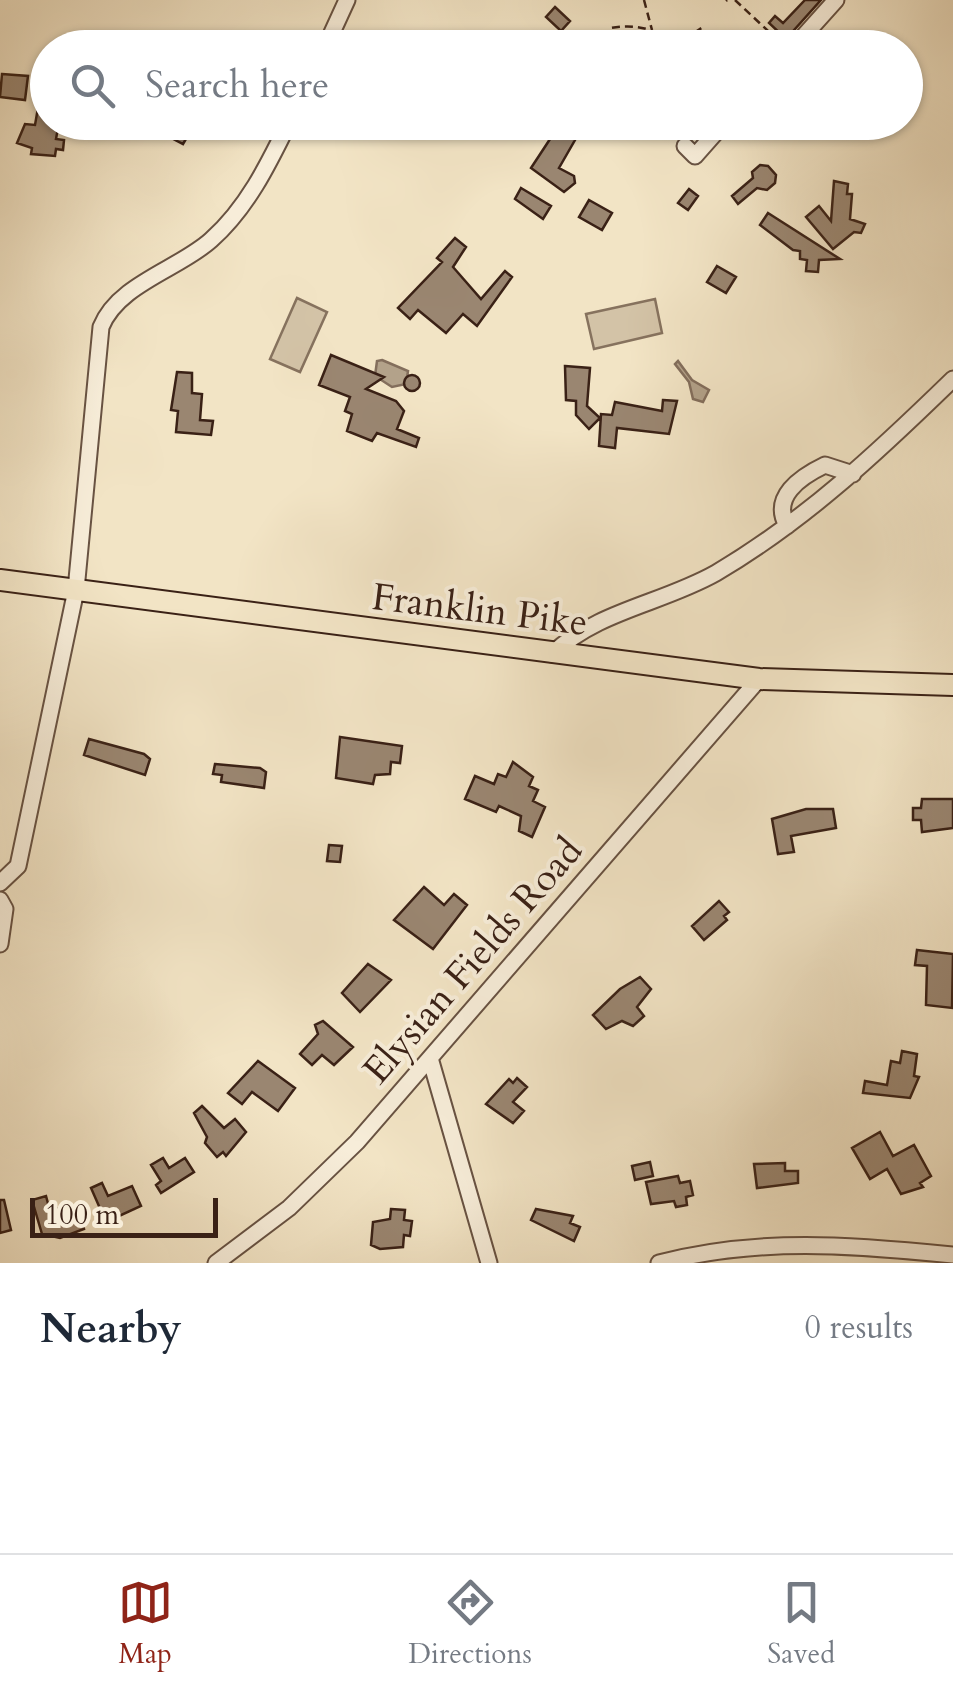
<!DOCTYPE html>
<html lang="en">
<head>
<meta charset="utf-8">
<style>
	body { margin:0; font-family:Cardo,serif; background:#f2f2f3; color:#1f2937 }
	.scale { position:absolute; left:30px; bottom:25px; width:188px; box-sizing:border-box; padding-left:10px; border:5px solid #3a2116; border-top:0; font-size:28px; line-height:35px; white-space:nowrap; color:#3a2116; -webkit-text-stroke:8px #f7edd9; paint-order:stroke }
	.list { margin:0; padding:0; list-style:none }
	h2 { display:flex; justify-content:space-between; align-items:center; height:130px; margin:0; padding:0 40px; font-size:42px }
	h2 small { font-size:32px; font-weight:400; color:#747a83 }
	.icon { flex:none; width:55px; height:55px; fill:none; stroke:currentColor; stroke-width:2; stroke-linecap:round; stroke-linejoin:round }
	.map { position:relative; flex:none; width:953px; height:1263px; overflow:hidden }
	.search { position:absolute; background:#fff; box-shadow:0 2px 8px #0004; left:30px; right:30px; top:30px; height:110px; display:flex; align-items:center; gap:25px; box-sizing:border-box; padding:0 35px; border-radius:55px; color:#747a83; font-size:38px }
	.sheet { height:290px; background:#fff }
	nav { display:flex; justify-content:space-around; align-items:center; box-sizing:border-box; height:140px; border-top:2px solid #e0e1e3; background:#fff; font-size:28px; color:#747a83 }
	nav a { display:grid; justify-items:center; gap:5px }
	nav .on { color:#8f2418 }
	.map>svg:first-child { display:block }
	.green { fill:#d3c3a7; stroke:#86725e; stroke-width:2.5 }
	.water { fill:#b3a28a; stroke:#836e5c; stroke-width:2.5 }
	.building { fill:#9a8671; stroke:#3a2116; stroke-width:2.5 }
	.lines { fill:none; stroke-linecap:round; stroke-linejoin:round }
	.minor-casing { stroke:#685242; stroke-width:19 }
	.major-casing { stroke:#3a2116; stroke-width:24 }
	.path { stroke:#3a2116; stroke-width:2.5; stroke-dasharray:8 5; stroke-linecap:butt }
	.minor { stroke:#f7edd9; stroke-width:15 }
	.major { stroke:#f2e4c5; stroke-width:20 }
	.labels { text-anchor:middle; stroke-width:8; stroke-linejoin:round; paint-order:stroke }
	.street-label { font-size:38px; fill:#3a2116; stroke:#f7edd9 }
</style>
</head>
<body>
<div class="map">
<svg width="953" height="1263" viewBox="0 0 953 1263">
	<rect width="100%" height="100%" fill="#f2e4c5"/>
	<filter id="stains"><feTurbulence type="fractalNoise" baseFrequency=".002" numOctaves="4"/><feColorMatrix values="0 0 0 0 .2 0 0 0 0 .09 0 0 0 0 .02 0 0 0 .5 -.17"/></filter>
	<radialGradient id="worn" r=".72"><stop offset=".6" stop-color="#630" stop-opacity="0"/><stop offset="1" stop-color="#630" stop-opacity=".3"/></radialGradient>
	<path class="green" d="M 297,298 L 327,312 L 300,372 L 270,359 Z
		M 655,299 L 662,333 L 594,349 L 586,314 Z"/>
	<path class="water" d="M 382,360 L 408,371 L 406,384 L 392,387 L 375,376 L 377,361 Z
		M 678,361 L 692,380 L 709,390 L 703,402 L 693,399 L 689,382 L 675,364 Z"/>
	<path class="building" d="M 805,0 L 821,0 L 786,39 L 769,23 L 775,16 L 783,23 Z
		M 555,7 L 570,21 L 561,31 L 546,17 Z
		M 2,74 L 28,76 L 25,100 L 0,97 Z
		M 39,102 L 48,103 L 48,122 L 58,128 L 56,139 L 64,140 L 63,150 L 56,149 L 55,156 L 31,154 L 32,148 L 17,143 L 25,124 L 35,125 Z
		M 168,122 L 193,127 L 183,144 L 162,133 Z
		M 556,130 L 575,140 L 559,168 L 574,176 L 575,183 L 564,192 L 531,168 Z
		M 760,165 L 768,166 L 776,175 L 775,183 L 767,190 L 757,188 L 738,204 L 732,196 L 753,178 L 752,172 Z
		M 834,181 L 848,184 L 847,194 L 852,194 L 850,219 L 865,224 L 861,233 L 854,232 L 833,249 L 806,217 L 819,206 L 831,221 Z
		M 521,188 L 551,206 L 543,219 L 515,199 Z
		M 689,189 L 698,196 L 688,210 L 678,203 Z
		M 589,200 L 612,213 L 602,230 L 579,217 Z
		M 768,213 L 840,259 L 819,260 L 818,272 L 806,271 L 807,260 L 800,259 L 800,251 L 793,250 L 760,225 Z
		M 455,238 L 466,247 L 453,267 L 481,299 L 505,271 L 512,277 L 477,326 L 463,314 L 446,333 L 418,310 L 410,319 L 398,308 L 442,262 L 437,258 Z
		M 717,266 L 736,277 L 726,293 L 707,282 Z
		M 331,355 L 384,377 L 366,389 L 396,401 L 404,411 L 397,429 L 419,438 L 416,447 L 377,433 L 372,441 L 347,431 L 352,414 L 345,411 L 350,397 L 319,385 Z
		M 565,366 L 590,368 L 587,406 L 600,418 L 589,429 L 576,415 L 576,401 L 566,400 Z
		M 177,372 L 192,373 L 192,393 L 202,394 L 200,420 L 213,421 L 211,435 L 176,432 L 178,411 L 171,410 Z
		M404 383a8 8 0 1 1 16 0a8 8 0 1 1-16 0Z
		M 663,400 L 677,401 L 669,434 L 617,428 L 615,448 L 599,446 L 601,414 L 612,415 L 615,402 L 662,411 Z
		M 340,737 L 402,746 L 400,763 L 391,762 L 390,774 L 375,775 L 373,784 L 336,778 Z
		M 89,739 L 144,754 L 150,759 L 145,775 L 84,755 Z
		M 513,762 L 533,777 L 529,786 L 538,790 L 533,801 L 545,807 L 532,837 L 519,831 L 521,816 L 499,806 L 496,812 L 465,799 L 475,776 L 494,784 L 498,774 L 506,777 Z
		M 215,764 L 260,768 L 266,772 L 264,788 L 221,782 L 222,775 L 213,774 Z
		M 922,799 L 953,799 L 953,828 L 922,832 L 921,820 L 913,820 L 913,808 L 921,808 Z
		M 806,809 L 833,809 L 836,828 L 791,836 L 794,852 L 778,854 L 772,819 Z
		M 329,845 L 342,846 L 340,862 L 327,861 Z
		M 424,887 L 444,905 L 454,894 L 467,905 L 433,949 L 394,920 Z
		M 719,901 L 729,912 L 724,916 L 727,920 L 704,940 L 692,926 Z
		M 917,950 L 953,954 L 952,1008 L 926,1005 L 927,966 L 915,965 Z
		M 368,964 L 391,980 L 360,1012 L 342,993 Z
		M 640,977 L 651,989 L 637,1007 L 644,1016 L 633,1026 L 622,1021 L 606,1029 L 593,1015 L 620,989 Z
		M 323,1021 L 353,1047 L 334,1065 L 322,1055 L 312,1065 L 300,1054 L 318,1034 L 315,1025 Z
		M 902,1051 L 917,1054 L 914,1076 L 919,1077 L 910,1098 L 863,1093 L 865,1081 L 887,1085 L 891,1061 L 900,1063 Z
		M 258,1061 L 295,1088 L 278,1111 L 252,1092 L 242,1104 L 228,1093 Z
		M 517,1078 L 527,1087 L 513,1102 L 524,1111 L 513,1123 L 486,1104 L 509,1079 L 513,1083 Z
		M 202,1106 L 224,1128 L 235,1119 L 246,1132 L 226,1156 L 223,1152 L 217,1157 L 205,1143 L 207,1137 L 194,1113 Z
		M 880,1132 L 893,1156 L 914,1145 L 931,1176 L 920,1183 L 923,1187 L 901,1194 L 887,1169 L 870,1179 L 852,1148 Z
		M 163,1158 L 169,1168 L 185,1158 L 194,1172 L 161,1193 L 156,1185 L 161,1181 L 151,1165 Z
		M 650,1162 L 653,1176 L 635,1180 L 632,1166 Z
		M 785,1163 L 785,1171 L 798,1171 L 798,1183 L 757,1188 L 754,1164 Z
		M 678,1176 L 680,1183 L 690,1181 L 693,1195 L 686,1197 L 687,1205 L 676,1207 L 674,1201 L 651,1204 L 646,1182 Z
		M 102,1183 L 108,1196 L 132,1186 L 141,1206 L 106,1222 L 91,1188 Z
		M 46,1196 L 50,1211 L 69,1205 L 71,1214 L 79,1212 L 84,1229 L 60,1238 L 42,1234 L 32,1200 Z
		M 0,1200 L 4,1200 L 11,1230 L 0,1233 Z
		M 391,1209 L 405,1210 L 404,1220 L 412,1221 L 410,1236 L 404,1235 L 403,1247 L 380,1249 L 371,1245 L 373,1222 L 390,1219 Z
		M 536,1209 L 573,1216 L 570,1223 L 580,1227 L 574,1241 L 531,1220 Z"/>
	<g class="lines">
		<defs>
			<path id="minor" d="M 325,48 L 347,0
				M 793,48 L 836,0
				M 685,146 L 695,156 L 725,122
				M 787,526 C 771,497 800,477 825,465 L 853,474
				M 552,654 C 599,610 661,604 716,573 C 806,520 879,451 953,379
				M 0,883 L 18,866 L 76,590 L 101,327 C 118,284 179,269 211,240 C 247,208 268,165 289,122
				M 0,900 L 5,909 L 0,944
				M 430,1058 L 489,1263
				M 216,1263 L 289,1208 L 357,1142 L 759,679
				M 659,1263 C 759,1237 852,1245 953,1255"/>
			<path id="major" d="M 0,580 L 759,679 L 953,685"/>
		</defs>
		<use href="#minor" class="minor-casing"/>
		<use href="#major" class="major-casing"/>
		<path class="path" d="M 644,0 L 652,30
			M 735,0 L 781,43
			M 726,1 L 727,0
			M 736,34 L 751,48
			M 673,47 L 703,27
			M 596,48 L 611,28 C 633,24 660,27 672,48
			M 753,48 L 762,37 L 773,48
			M 666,122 L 675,131 L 683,122"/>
		<use href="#minor" class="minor"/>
		<use href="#major" class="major"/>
	</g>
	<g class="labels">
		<g class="street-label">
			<text transform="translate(480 609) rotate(7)" y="13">Franklin Pike</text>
			<text transform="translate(472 960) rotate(-49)" y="13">Elysian Fields Road</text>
		</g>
	</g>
	<rect width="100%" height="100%" filter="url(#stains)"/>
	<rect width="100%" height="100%" fill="url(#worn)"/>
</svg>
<div class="scale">100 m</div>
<div class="search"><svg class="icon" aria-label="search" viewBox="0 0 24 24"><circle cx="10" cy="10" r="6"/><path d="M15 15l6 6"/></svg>Search here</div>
</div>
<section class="sheet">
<h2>Nearby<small>0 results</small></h2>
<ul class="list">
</ul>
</section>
<nav>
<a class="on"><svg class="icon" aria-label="map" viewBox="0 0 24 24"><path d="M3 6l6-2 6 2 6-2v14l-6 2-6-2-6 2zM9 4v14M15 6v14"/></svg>Map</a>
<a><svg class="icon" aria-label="directions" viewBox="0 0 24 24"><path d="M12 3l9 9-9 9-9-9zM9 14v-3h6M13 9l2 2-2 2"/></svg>Directions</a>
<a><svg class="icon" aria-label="saved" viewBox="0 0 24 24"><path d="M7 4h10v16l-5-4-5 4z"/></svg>Saved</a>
</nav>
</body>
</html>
